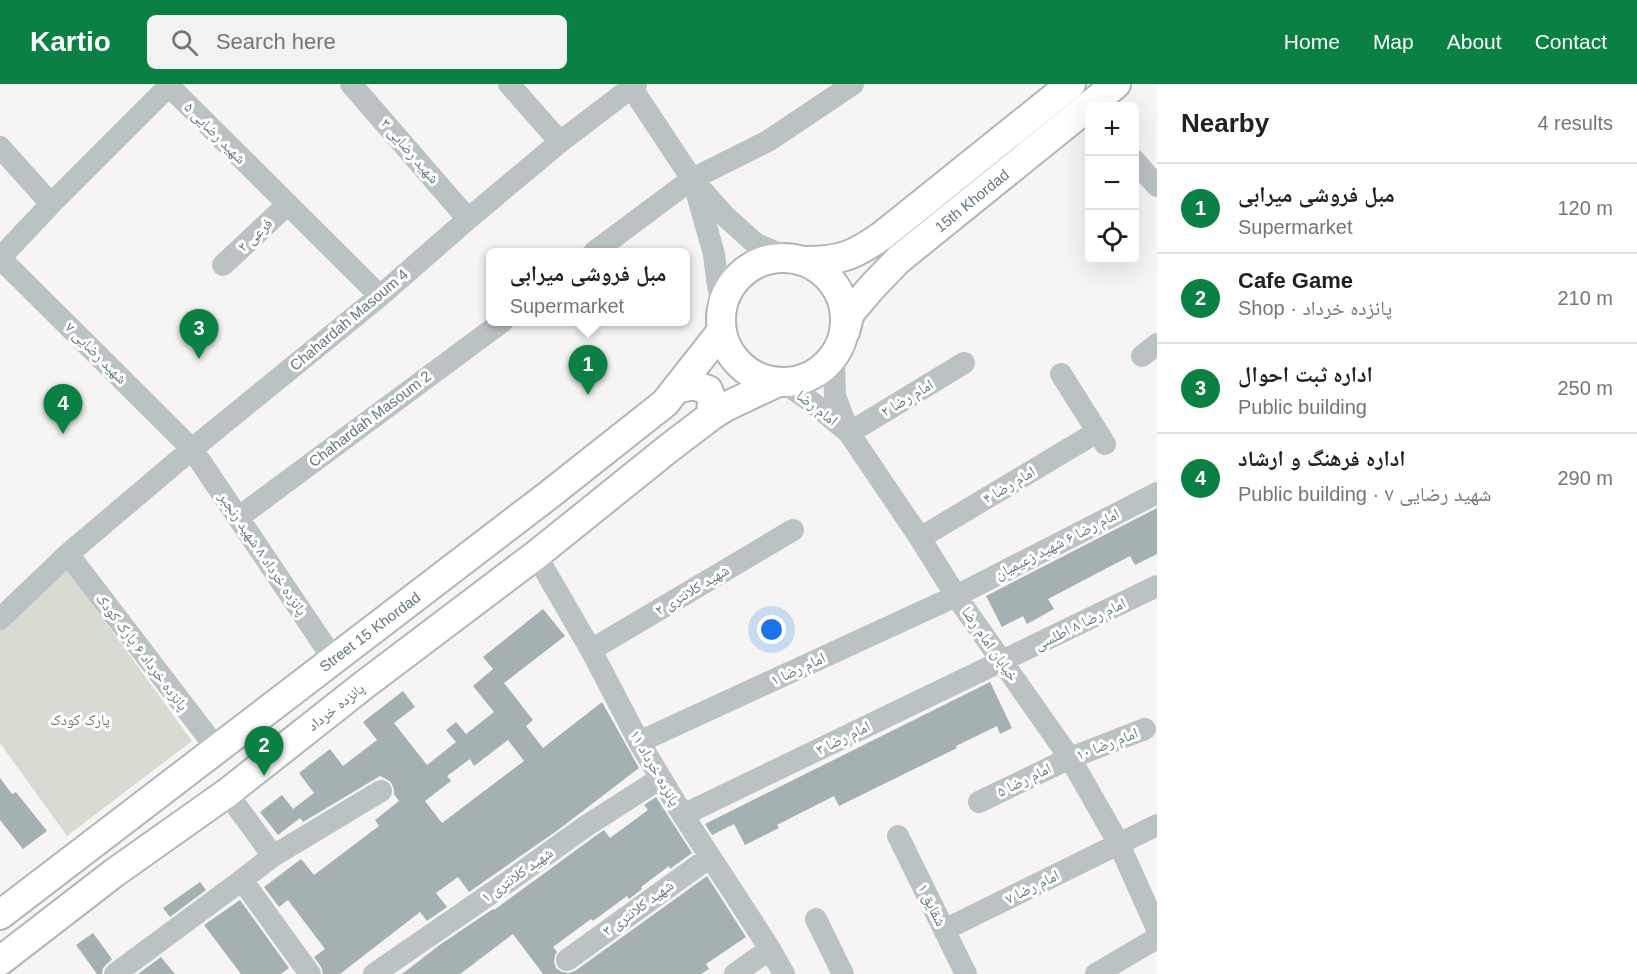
<!DOCTYPE html>
<html lang="en">
<head>
<meta charset="utf-8">
<style>
	body { margin:0; font-family:Helvetica,"Noto Naskh Arabic",sans-serif; background:#f2f2f2; color:#202124 }
	.controls { position:absolute; right:18px; top:18px; display:grid; overflow:hidden; border-radius:9px; box-shadow:0 6px 24px #0002 }
	.controls button { width:54px; height:54px; display:grid; place-items:center; padding:0; border:0; border-bottom:2px solid #e0e0e0; background:#fff; color:#202124; font:30px sans-serif }
	.you { position:absolute; left:772px; top:546px; width:21px; height:21px; margin:-15px; border:4px solid #fff; border-radius:50%; background:#1a73e8; box-shadow:0 0 0 9px #1a73e833 }
	.badge { display:grid; place-items:center; width:39px; height:39px; border-radius:50%; background:#0b8043; color:#fff; font-size:20px; font-weight:700 }
	.pin { position:absolute; translate:-50% -50px; filter:drop-shadow(0 2px 3px #0008) }
	.pin::after { content:''; position:absolute; top:32px; width:21px; height:18px; background:inherit; clip-path:polygon(0 0,100% 0,50% 100%) }
	.popup { position:absolute; left:486px; top:164px; width:204px; height:78px; box-sizing:border-box; display:grid; place-content:center; border-radius:9px; background:#fff; filter:drop-shadow(0 2px 4px #0005); font-size:20px; white-space:nowrap; color:#757577 }
	.popup b { font-size:22px; color:#202124 }
	.popup::after { content:''; position:absolute; left:50%; top:100%; margin-left:-12px; border:12px solid transparent; border-top-color:#fff }
	.list { margin:0; padding:0; list-style:none }
	h2 { display:flex; justify-content:space-between; align-items:center; height:78px; margin:0; padding:0 24px; font-size:26px }
	h2 small { font-size:20px; font-weight:400; color:#757577 }
	.list li { display:grid; grid-template-columns:39px 1fr auto; gap:18px; align-items:center; box-sizing:border-box; height:90px; padding:0 24px; border-top:2px solid #e0e0e0 }
	.list b { display:block; font-size:22px; white-space:nowrap }
	.list p { margin:0; font-size:20px; white-space:nowrap; color:#757577 }
	.list em { font-size:20px; font-style:normal; color:#757577 }
	.icon { flex:none; width:33px; height:33px; fill:none; stroke:currentColor; stroke-width:2; stroke-linecap:round; stroke-linejoin:round }
	.map { position:relative; flex:none; width:1157px; height:890px; overflow:hidden }
	header { display:flex; align-items:center; gap:36px; box-sizing:border-box; height:84px; padding:0 30px; background:#0b8043; color:#fff }
	header strong { font-size:28px }
	nav { display:flex; gap:33px; margin-inline-start:auto; font-size:21px }
	.search { width:420px; height:54px; background:#f2f2f2; display:flex; align-items:center; gap:15px; box-sizing:border-box; padding:0 21px; border-radius:9px; color:#757577; font-size:22px }
	main { display:flex }
	aside { flex:1; background:#fff }
	.map>svg:first-child { display:block }
	.green { fill:#d8dbd2 }
	.building { fill:#a4b0b2; fill-rule:evenodd }
	.lines { fill:none; stroke-linecap:round; stroke-linejoin:round }
	.major-casing { stroke:#afb6b8; stroke-width:32 }
	.minor { stroke:#bbc2c3; stroke-width:22 }
	.major { stroke:#fff; stroke-width:28 }
	.labels { text-anchor:middle; stroke-width:6; stroke-linejoin:round; paint-order:stroke }
	.street-label { font-size:15px; fill:#62797d; stroke:#fff }
	.park-label { font-size:15px; fill:#6f7a65; stroke:#fff }
</style>
</head>
<body>
<header>
<strong>Kartio</strong>
<div class="search"><svg class="icon" aria-label="search" viewBox="0 0 24 24"><circle cx="10" cy="10" r="6"/><path d="M15 15l6 6"/></svg>Search here</div>
<nav><a>Home</a><a>Map</a><a>About</a><a>Contact</a></nav>
</header>
<main>
<div class="map">
<svg width="1157" height="890" viewBox="0 0 1157 890">
	<rect width="100%" height="100%" fill="#f6f5f3"/>
	<path class="green" d="M 67,485 L 192,657 L 67,752 L 0,659 L 0,546 Z"/>
	<path class="building" d="M 1157,424 L 1157,470 L 1135,481 L 1130,472 L 1048,515 L 1054,525 L 1027,540 L 1023,532 L 1002,543 L 986,512 Z
		M 543,525 L 565,552 L 504,599 L 533,636 L 526,642 L 543,664 L 602,618 L 639,684 L 558,746 L 469,808 L 458,793 L 436,809 L 447,823 L 427,837 L 420,828 L 340,890 L 323,890 L 321,883 L 314,873 L 325,865 L 288,816 L 279,823 L 264,803 L 301,775 L 314,791 L 379,742 L 375,736 L 399,717 L 394,710 L 394,706 L 392,700 L 388,696 L 380,692 L 303,738 L 300,734 L 278,751 L 260,728 L 282,711 L 293,725 L 314,709 L 299,689 L 330,665 L 343,682 L 377,656 L 363,638 L 403,607 L 415,623 L 394,639 L 427,681 L 456,658 L 446,646 L 456,638 L 466,650 L 494,628 L 473,602 L 493,585 L 483,573 ZM 508,656 L 524,677 L 442,739 L 425,717 L 451,697 L 447,692 L 470,675 L 474,682 Z
		M 990,598 L 1012,644 L 1000,650 L 997,642 L 956,662 L 957,664 L 839,722 L 834,712 L 777,741 L 779,744 L 745,761 L 734,740 L 712,751 L 705,740 Z
		M 0,694 L 12,710 L 16,708 L 47,747 L 23,765 L 0,736 Z
		M 656,713 L 692,769 L 670,785 L 669,782 L 641,803 L 642,805 L 629,815 L 627,812 L 593,837 L 591,835 L 553,863 L 557,868 L 555,871 L 554,878 L 556,884 L 562,888 L 569,889 L 575,887 L 707,792 L 746,853 L 706,880 L 709,885 L 701,890 L 543,890 L 513,850 L 460,890 L 402,890 L 441,860 L 493,825 L 494,826 L 594,753 L 604,746 L 610,754 L 648,726 L 644,721 Z
		M 200,798 L 206,806 L 170,833 L 163,824 Z
		M 240,816 L 289,884 L 281,890 L 241,890 L 204,841 Z
		M 93,849 L 112,875 L 103,884 L 102,890 L 97,890 L 76,861 Z
		M 161,873 L 175,890 L 138,890 Z"/>
	<g class="lines">
		<defs>
			<path id="major" d="M721 236a62 62 0 1 1 124 0a62 62 0 1 1-124 0Z
				M 806,177 C 841,177 855,171 883,151 L 1071,0
				M 845,248 L 850,229 L 872,203 L 898,176 L 1116,0
				M 676,305 L 693,301 L 708,306 L 712,316 L 711,332
				M 0,831 L 550,410 L 665,319 L 721,248
				M 0,877 L 114,789 L 227,709 L 364,601 L 536,471 L 669,364 L 711,332 L 725,323 L 778,298"/>
		</defs>
		<use href="#major" class="major-casing"/>
		<path class="minor" d="M 351,0 L 468,135
			M 509,0 L 560,58
			M 629,0 L 692,95 L 726,133 L 756,160 L 789,174
			M 0,63 L 51,120 L 0,174
			M 1134,76 L 1157,102
			M 695,103 L 714,170 L 717,196 L 722,220
			M 51,120 L 169,2 L 380,212
			M 594,168 L 692,95 L 768,57 L 853,0
			M 0,174 L 192,365 L 334,576
			M 223,181 L 288,120
			M 1142,272 L 1157,260
			M 834,274 L 835,312 L 849,349 L 920,454 L 956,512 L 1070,674 L 1119,760 L 1157,845
			M 1061,290 L 1105,360
			M 784,299 L 813,319 L 848,348
			M 849,349 L 964,279
			M 239,433 L 502,238
			M 920,454 L 1097,348
			M 68,470 L 217,665
			M 536,471 L 591,566 L 639,658 L 683,731 L 770,865 L 784,890
			M 0,535 L 68,470 L 192,365 L 380,212 L 468,135 L 560,58 L 636,0
			M 591,566 L 793,446
			M 639,658 L 956,512 L 1157,409
			M 227,709 L 273,772 L 242,796 L 310,890
			M 979,718 L 1070,674 L 1145,645
			M 683,731 L 1157,502
			M 898,752 L 966,890
			M 273,772 L 381,707
			M 816,835 L 843,890
			M 944,846 L 1157,741
			M 567,876 L 710,773
			M 115,890 L 242,796
			M 374,890 L 512,795 L 586,742 L 661,694
			M 735,890 L 770,865
			M 1096,890 L 1157,854"/>
		<use href="#major" class="major"/>
	</g>
	<g class="labels">
		<g class="street-label">
			<text transform="translate(215 49) rotate(45)" y="5">شهید رضایی ۵</text>
			<text transform="translate(410 67) rotate(49)" y="5">شهید رضایی ۳</text>
			<text transform="translate(972 117) rotate(-39)" y="5">15th Khordad</text>
			<text transform="translate(255 151) rotate(-43)" y="5">فرعی ۲</text>
			<text transform="translate(349 236) rotate(-40)" y="5">Chahardah Masoum 4</text>
			<text transform="translate(96 269) rotate(45)" y="5">شهید رضایی ۷</text>
			<text transform="translate(907 314) rotate(-31)" y="5">امام رضا ۲</text>
			<text transform="translate(817 324) rotate(38)" y="5">امام رضا</text>
			<text transform="translate(370 335) rotate(-37)" y="5">Chahardah Masoum 2</text>
			<text transform="translate(1009 401) rotate(-31)" y="5">امام رضا ۴</text>
			<text transform="translate(1057 460) rotate(-27)" y="5">امام رضا ۶ شهید زعیمیان</text>
			<text transform="translate(263 470) rotate(56)" y="5">پانزده خرداد ۸ شهید رنجبر</text>
			<text transform="translate(692 506) rotate(-31)" y="5">شهید کلانتری ۲</text>
			<text transform="translate(1080 540) rotate(-26)" y="5">امام رضا ۸ اطلسی</text>
			<text transform="translate(370 548) rotate(-37)" y="5">Street 15 Khordad</text>
			<text transform="translate(990 560) rotate(55)" y="5">خیابان امام رضا</text>
			<text transform="translate(142 568) rotate(53)" y="5">پانزده خرداد ۶ پارک کودک</text>
			<text transform="translate(798 585) rotate(-25)" y="5">امام رضا ۱</text>
			<text transform="translate(336 623) rotate(-38)" y="5">پانزده خرداد</text>
			<text transform="translate(843 654) rotate(-26)" y="5">امام رضا ۳</text>
			<text transform="translate(1107 660) rotate(-21)" y="5">امام رضا ۱۰</text>
			<text transform="translate(655 684) rotate(60)" y="5">پانزده خرداد ۱۱</text>
			<text transform="translate(1024 696) rotate(-26)" y="5">امام رضا ۵</text>
			<text transform="translate(517 791) rotate(-35)" y="5">شهید کلانتری ۱</text>
			<text transform="translate(1032 803) rotate(-26)" y="5">امام رضا ۷</text>
			<text transform="translate(932 821) rotate(64)" y="5">شقایق ۱</text>
			<text transform="translate(638 824) rotate(-36)" y="5">شهید کلانتری ۳</text>
		</g>
		<g class="park-label">
			<text x="80" y="641">پارک کودک</text>
		</g>
	</g>
</svg>
<div class="controls">
<button>+</button>
<button>−</button>
<button><svg class="icon" aria-label="locate" viewBox="0 0 24 24"><circle cx="12" cy="12" r="6"/><path d="M12 2v4M12 18v4M2 12h4M18 12h4"/></svg></button>
</div>
<div class="you"></div>
<div class="pin badge" style="left:588px;top:311px">1</div>
<div class="popup"><b>مبل فروشی میرابی</b>Supermarket</div>
<div class="pin badge" style="left:264px;top:692px">2</div>
<div class="pin badge" style="left:199px;top:275px">3</div>
<div class="pin badge" style="left:63px;top:350px">4</div>
</div>
<aside>
<h2>Nearby<small>4 results</small></h2>
<ul class="list">
<li><span class="badge">1</span><div><b>مبل فروشی میرابی</b><p>Supermarket</p></div><em>120 m</em></li>
<li><span class="badge">2</span><div><b>Cafe Game</b><p>Shop · پانزده خرداد</p></div><em>210 m</em></li>
<li><span class="badge">3</span><div><b>اداره ثبت احوال</b><p>Public building</p></div><em>250 m</em></li>
<li><span class="badge">4</span><div><b>اداره فرهنگ و ارشاد</b><p>Public building · شهید رضایی ۷</p></div><em>290 m</em></li>
</ul>
</aside>
</main>
</body>
</html>
